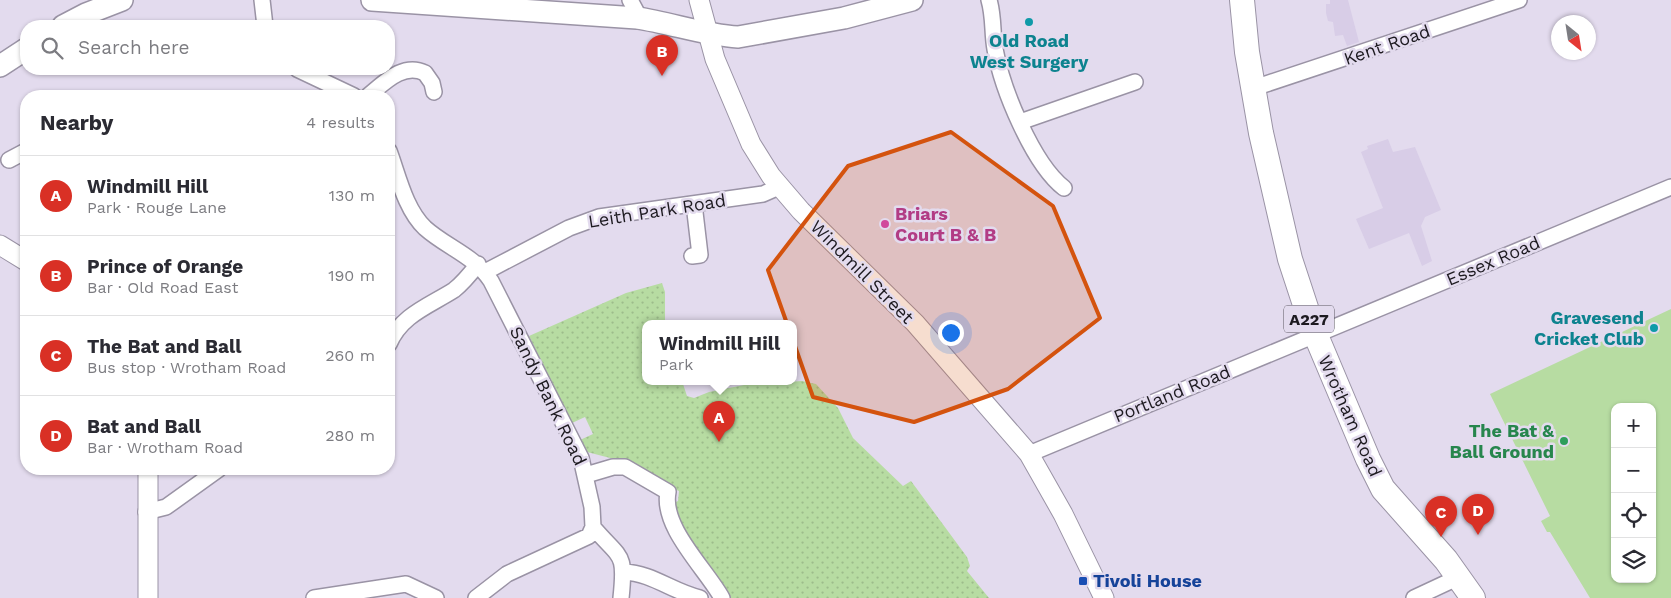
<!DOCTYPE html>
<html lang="en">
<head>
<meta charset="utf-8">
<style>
	body { margin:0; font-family:"Work Sans",sans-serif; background:#f2f2f3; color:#2b2b33 }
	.controls { position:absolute; right:15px; bottom:15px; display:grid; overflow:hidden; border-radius:10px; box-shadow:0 1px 4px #0004 }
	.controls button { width:45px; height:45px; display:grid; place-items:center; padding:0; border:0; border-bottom:1px solid #e1e1e2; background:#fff; color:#2b2b33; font:25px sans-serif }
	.compass { position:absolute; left:1551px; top:15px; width:45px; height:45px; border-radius:50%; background:#fff; box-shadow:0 1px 4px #0004; rotate:150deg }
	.you { position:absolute; left:950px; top:332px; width:18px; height:18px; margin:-12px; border:4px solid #fff; border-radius:50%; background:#1a73e8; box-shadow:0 0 0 8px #1a73e833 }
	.badge { display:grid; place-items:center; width:32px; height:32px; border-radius:50%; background:#d93025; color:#fff; font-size:16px; font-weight:700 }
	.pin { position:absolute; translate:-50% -41px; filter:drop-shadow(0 1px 2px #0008) }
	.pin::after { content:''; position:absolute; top:26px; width:18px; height:15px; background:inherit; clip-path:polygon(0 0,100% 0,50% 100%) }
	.popup { position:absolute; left:642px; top:320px; width:155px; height:65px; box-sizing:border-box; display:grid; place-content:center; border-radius:10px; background:#fff; filter:drop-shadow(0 1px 4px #0005); font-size:16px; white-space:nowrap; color:#7c7c81 }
	.popup b { font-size:19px; color:#2b2b33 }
	.popup::after { content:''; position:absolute; left:50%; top:100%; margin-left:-10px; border:10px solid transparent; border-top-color:#fff }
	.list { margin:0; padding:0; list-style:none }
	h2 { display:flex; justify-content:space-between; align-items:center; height:65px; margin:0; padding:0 20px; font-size:21px }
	h2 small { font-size:16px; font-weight:400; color:#7c7c81 }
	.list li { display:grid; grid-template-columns:32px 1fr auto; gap:15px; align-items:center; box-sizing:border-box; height:80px; padding:0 20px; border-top:1px solid #e1e1e2 }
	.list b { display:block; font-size:19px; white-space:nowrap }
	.list p { margin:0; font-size:16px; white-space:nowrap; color:#7c7c81 }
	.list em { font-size:16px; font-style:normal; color:#7c7c81 }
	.icon { flex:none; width:28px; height:28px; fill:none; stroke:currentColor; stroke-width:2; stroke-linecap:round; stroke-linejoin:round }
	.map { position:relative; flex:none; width:1671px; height:598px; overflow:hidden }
	.search { position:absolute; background:#fff; box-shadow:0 1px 4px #0004; left:20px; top:20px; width:375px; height:55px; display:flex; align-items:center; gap:12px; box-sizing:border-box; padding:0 18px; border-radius:20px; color:#7c7c81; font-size:19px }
	.panel { position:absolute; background:#fff; box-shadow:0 1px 4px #0004; left:20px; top:90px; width:375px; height:385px; border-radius:20px }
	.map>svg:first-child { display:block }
	.built { fill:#d8cde7 }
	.park { fill:url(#park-dots) }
	.garden { fill:#b7dca2; fill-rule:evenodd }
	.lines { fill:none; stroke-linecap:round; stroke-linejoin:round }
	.minor-casing { stroke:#9a93a5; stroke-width:18 }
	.tertiary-casing { stroke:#9a93a5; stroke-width:21 }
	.secondary-casing { stroke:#9a93a5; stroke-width:24 }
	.primary-casing { stroke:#9a93a5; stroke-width:26 }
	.minor { stroke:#fff; stroke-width:15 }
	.tertiary { stroke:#fff; stroke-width:19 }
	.secondary { stroke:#fff; stroke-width:21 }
	.primary { stroke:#fff; stroke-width:24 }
	.marked { fill:#d4530e; fill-opacity:0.2; stroke:#d4530e; stroke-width:4; stroke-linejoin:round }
	.culture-dot { fill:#0f9aa8; stroke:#e3dbee; stroke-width:2 }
	.hotel-dot { fill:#d1479c; stroke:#e3dbee; stroke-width:2 }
	.leisure-dot { fill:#2e9e5b; stroke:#e3dbee; stroke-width:2 }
	.transit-dot { fill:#1a4fb4; stroke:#e3dbee; stroke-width:2 }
	.labels { text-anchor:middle; stroke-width:5; stroke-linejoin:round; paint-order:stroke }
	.shield { fill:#e3dbee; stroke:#58545e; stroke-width:1 }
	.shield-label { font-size:16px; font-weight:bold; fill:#1d1a20 }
	.culture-label { font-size:18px; font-weight:bold; fill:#0d838f; stroke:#e3dbee }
	.street-label { font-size:18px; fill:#1d1a20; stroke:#e3dbee }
	.hotel-label { font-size:18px; font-weight:bold; fill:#b23c85; stroke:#e3dbee; text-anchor:start }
	.leisure-label { font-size:18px; font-weight:bold; fill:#27864d; stroke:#e3dbee; text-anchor:end }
	.transit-label { font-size:18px; font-weight:bold; fill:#164399; stroke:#e3dbee; text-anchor:start }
</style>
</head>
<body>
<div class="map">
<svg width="1671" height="598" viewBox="0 0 1671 598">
	<defs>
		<pattern id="park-dots" width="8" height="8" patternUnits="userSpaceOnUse" patternTransform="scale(1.25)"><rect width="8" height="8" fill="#b7dca2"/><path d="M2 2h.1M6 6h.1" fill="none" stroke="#9dbc8b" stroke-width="1.8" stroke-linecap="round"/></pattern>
	</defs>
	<rect width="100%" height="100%" fill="#e3dbee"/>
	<path class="built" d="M 1330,0 L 1348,0 L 1359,42 L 1347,46 L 1343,35 L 1335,36 L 1333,22 L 1328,21 L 1326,13 L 1326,4 L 1330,4 Z
		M 1388,139 L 1393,152 L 1415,147 L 1441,210 L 1425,217 L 1421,226 L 1432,261 L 1422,266 L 1409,233 L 1369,249 L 1356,219 L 1383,208 L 1361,152 L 1368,149 L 1367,146 Z"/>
	<path class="park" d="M 662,283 L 665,292 L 665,323 L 645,323 L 645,381 L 682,381 L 687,396 L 694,398 L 709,392 L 744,385 L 802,381 L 816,384 L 838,408 L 853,438 L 903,486 L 911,481 L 967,557 L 970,566 L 967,571 L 989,598 L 726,598 L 681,533 L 674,503 L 678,501 L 679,491 L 657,482 L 618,460 L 587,452 L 580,440 L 593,434 L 585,417 L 572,423 L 529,336 L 626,293 Z"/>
	<path class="garden" d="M 1671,309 L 1671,598 L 1590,598 L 1550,532 L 1547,532 L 1541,521 L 1550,516 L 1490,394 ZM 1615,407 L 1652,407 L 1652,579 L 1615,579 Z"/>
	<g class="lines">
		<defs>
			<path id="minor" d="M 262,0 L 265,26
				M 630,0 L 636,11 L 637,18
				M 989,0 C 994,17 992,33 995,49 C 1002,89 1033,164 1064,188
				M 297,69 L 354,96
				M 1254,88 L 1519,0
				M 368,96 C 384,83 403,62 425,73 L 432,83 L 434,92
				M 1020,122 L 1135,82
				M 389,151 C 398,175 405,209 425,228 C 446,247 475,256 491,281 L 581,458 L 592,507 L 593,527 L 589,536 L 507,574 L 476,598
				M 9,160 L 26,151
				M 692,256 L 700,255 L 694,204
				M 485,272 L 569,228 L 599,217 L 763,194 L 779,187
				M 389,344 C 401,315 429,306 454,290 C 463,283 471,273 478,264
				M 1029,454 L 1671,187
				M 586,475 L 613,467 L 625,467 L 668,492 C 661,527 706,569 722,598
				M 146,512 L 166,507 L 219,469
				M 593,527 C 621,560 626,551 621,598
				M 624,572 C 652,573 673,592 700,598
				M 314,598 L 406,584 L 436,598
				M 1414,598 L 1459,577"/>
			<path id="tertiary" d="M 699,0 L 715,59 L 751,144 L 771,176 L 801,211 L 915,323 L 1029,454 L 1063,514 L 1104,598
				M 0,245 L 26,261
				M 148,598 L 148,469"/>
			<path id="secondary" d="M 372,0 L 637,18 C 671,23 704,35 738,37 L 844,18 L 912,0
				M 63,26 L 86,14 L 122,0
				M 0,66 L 26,49"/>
			<path id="primary" d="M 1242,0 L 1247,52 L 1261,133 L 1290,259 L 1312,326 L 1368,459 L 1383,489 L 1446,560 L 1473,598"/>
		</defs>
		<use href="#minor" class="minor-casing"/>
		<use href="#tertiary" class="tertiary-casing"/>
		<use href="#secondary" class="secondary-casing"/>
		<use href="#primary" class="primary-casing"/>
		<use href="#minor" class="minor"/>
		<use href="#tertiary" class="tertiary"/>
		<use href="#secondary" class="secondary"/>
		<use href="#primary" class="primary"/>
	</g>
	<path class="marked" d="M 951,132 L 1053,206 L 1100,318 L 1008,389 L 914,422 L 813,397 L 768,270 L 848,166 Z"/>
	<g class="culture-dot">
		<circle cx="1029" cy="22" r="5"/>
		<circle cx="1654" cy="328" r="5"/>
	</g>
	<circle class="hotel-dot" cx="885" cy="224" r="5"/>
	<circle class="leisure-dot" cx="1564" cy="441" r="5"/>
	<rect class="transit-dot" x="1078" y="576" width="10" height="10" rx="2.5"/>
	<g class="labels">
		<rect class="shield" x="1284" y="305.5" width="50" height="27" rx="4"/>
		<g class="shield-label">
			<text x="1309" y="325">A227</text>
		</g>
		<g class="culture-label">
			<text x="1029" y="47">Old Road<tspan x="1029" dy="21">West Surgery</tspan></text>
			<text x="1644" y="324" text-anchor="end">Gravesend<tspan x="1644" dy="21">Cricket Club</tspan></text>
		</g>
		<g class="street-label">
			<text transform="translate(1387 45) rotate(-19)" y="6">Kent Road</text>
			<text transform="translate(657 211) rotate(-9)" y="6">Leith Park Road</text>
			<text transform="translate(1493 261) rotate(-23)" y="6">Essex Road</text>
			<text transform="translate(862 272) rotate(45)" y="6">Windmill Street</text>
			<text transform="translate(1172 394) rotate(-22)" y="6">Portland Road</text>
			<text transform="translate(548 396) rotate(64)" y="6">Sandy Bank Road</text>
			<text transform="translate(1350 416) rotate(66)" y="6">Wrotham Road</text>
		</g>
		<g class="hotel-label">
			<text x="895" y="220">Briars<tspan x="895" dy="21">Court B &amp; B</tspan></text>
		</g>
		<g class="leisure-label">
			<text x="1554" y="437">The Bat &amp;<tspan x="1554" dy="21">Ball Ground</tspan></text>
		</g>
		<g class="transit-label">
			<text x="1093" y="587">Tivoli House</text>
		</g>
	</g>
</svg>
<div class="controls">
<button>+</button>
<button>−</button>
<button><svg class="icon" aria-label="locate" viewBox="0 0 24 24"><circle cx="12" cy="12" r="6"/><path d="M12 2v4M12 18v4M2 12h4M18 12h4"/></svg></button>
<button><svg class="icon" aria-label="layers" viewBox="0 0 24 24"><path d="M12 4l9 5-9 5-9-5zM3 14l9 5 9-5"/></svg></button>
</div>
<svg class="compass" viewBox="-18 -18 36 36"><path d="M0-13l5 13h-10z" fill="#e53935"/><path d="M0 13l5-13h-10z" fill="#7c7c81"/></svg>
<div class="you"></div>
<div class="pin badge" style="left:719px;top:442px">A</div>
<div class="popup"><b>Windmill Hill</b>Park</div>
<div class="pin badge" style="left:662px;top:76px">B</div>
<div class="pin badge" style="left:1441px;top:537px">C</div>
<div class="pin badge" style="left:1478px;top:535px">D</div>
<div class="search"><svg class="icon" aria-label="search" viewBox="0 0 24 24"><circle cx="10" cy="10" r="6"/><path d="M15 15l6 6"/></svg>Search here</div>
<section class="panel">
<h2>Nearby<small>4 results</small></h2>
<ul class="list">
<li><span class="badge">A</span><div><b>Windmill Hill</b><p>Park · Rouge Lane</p></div><em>130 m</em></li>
<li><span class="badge">B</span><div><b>Prince of Orange</b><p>Bar · Old Road East</p></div><em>190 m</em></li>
<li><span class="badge">C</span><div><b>The Bat and Ball</b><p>Bus stop · Wrotham Road</p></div><em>260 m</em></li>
<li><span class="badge">D</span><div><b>Bat and Ball</b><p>Bar · Wrotham Road</p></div><em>280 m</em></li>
</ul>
</section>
</div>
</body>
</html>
